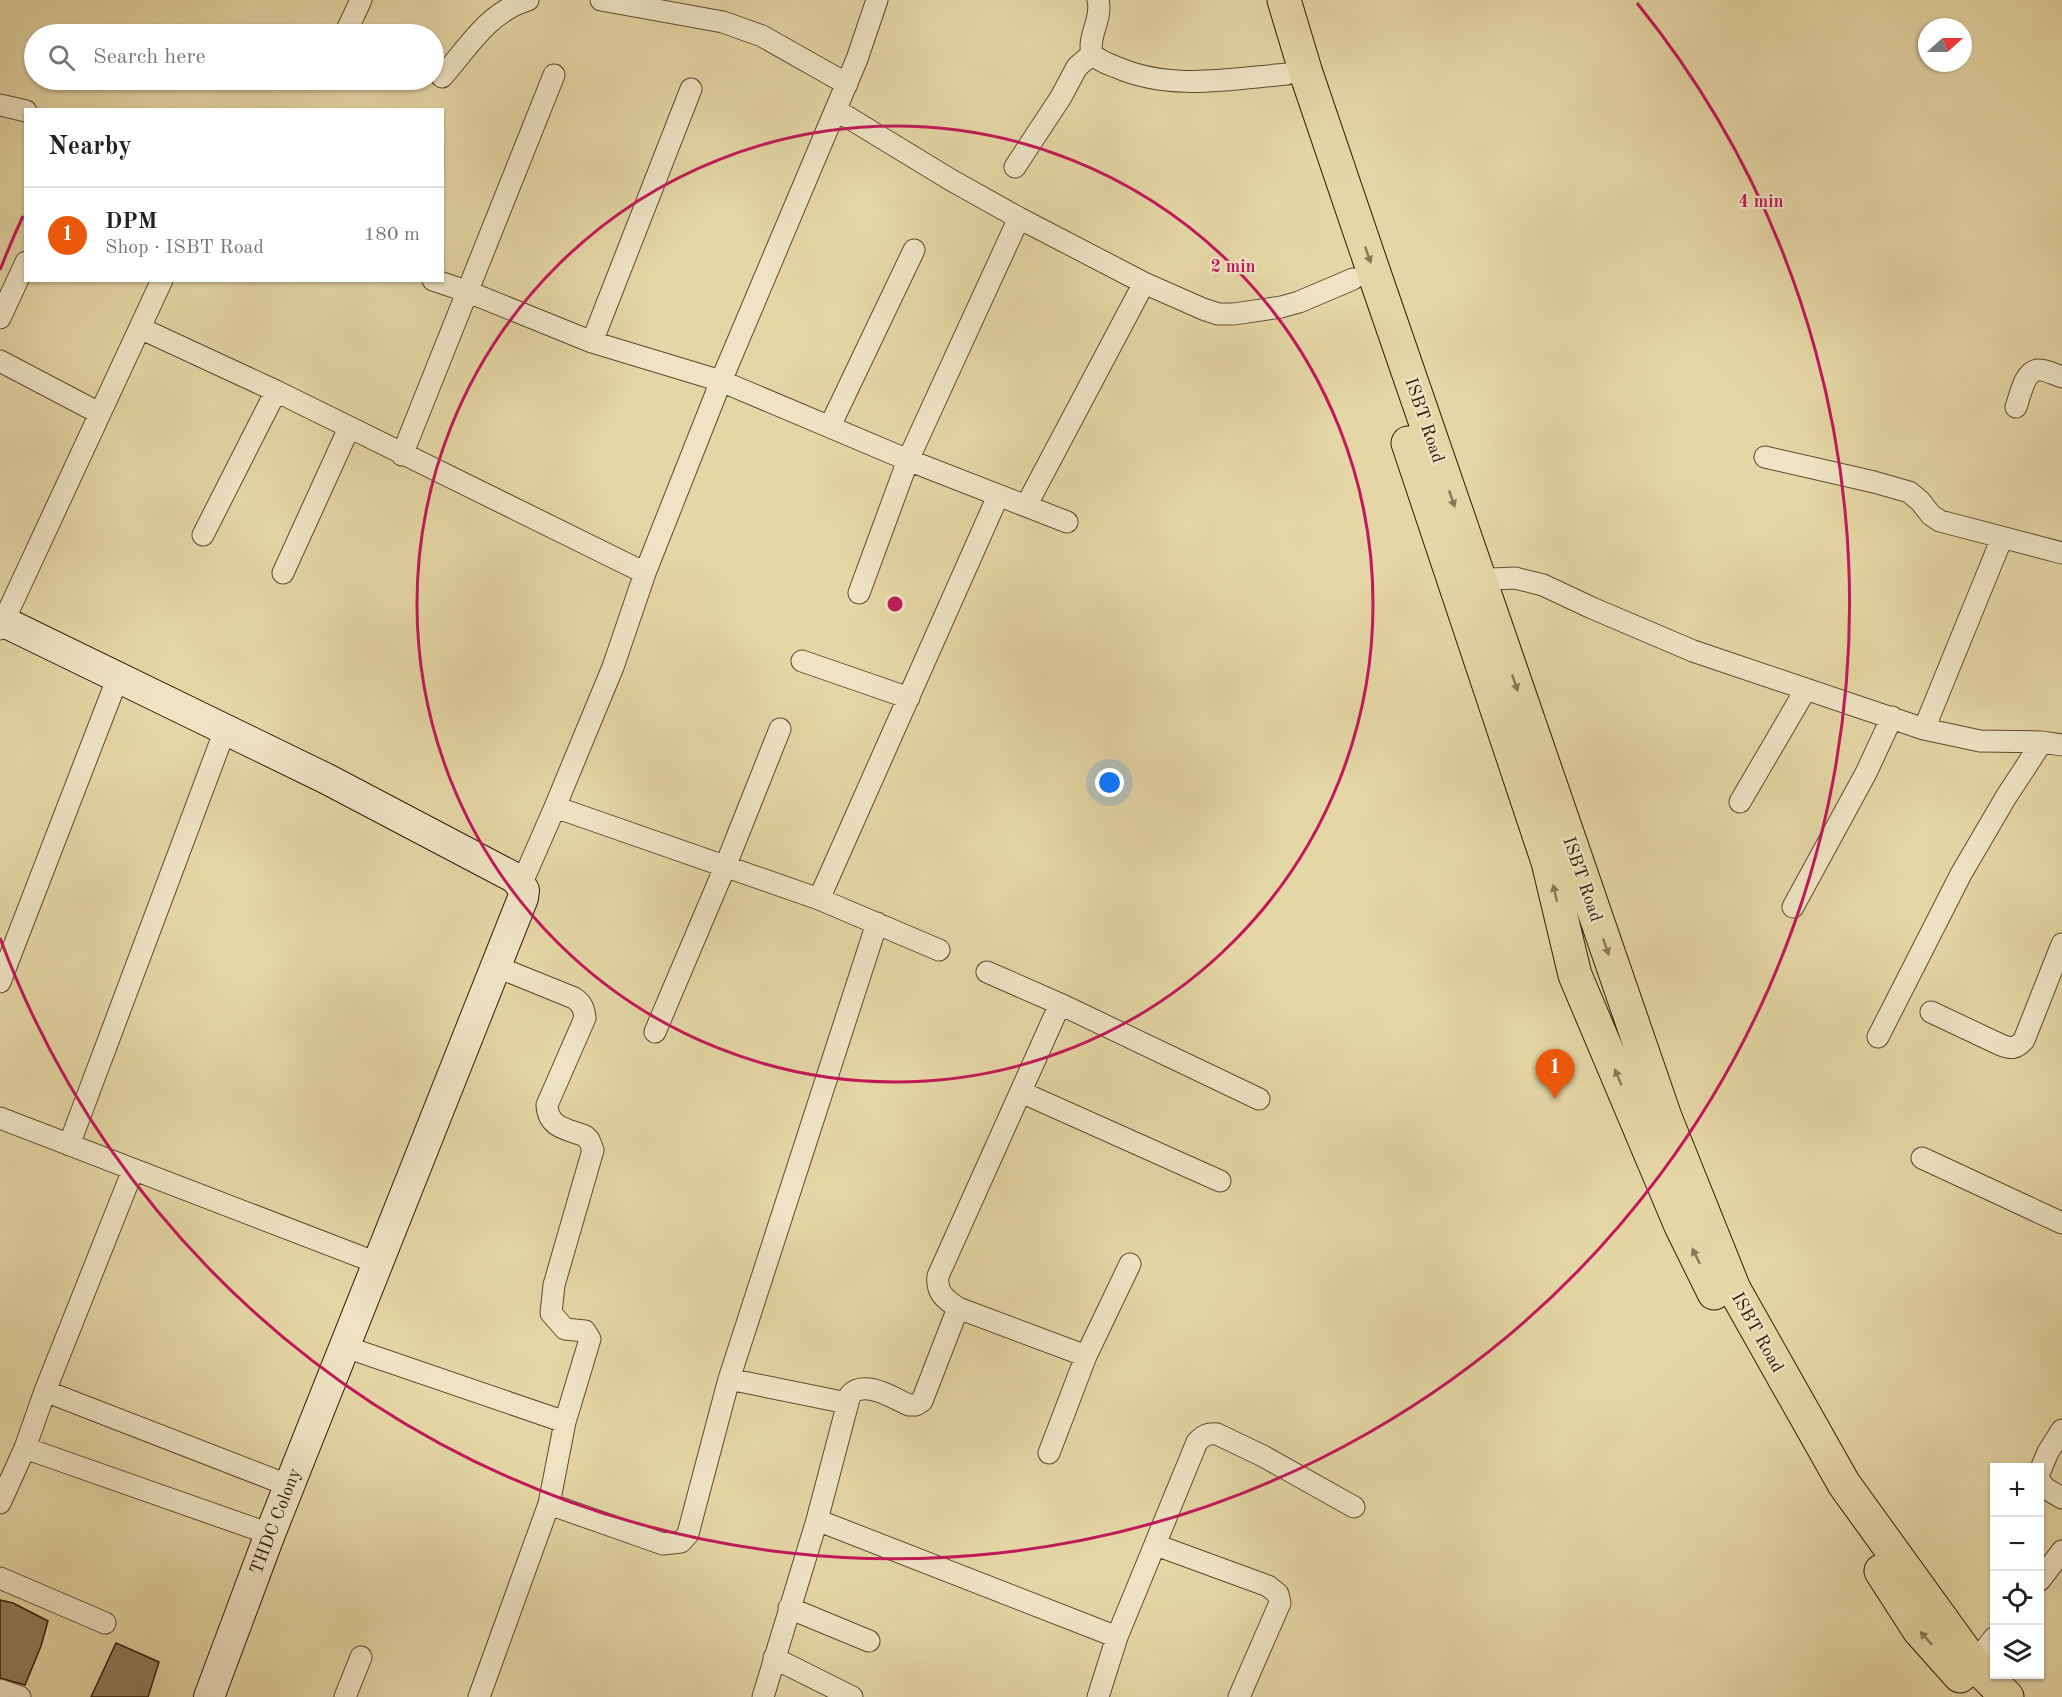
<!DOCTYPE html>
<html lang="en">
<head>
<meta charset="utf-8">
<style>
	body { margin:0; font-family:"Old Standard TT",serif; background:#f6f6f6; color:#222 }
	.controls { position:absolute; right:18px; bottom:18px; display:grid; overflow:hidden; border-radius:0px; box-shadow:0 2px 4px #0004 }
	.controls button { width:54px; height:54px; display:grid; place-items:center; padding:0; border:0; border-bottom:2px solid #e0e0e0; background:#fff; color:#222; font:30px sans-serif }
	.compass { position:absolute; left:1918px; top:18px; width:54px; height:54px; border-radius:50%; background:#fff; box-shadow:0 2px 4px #0004; rotate:69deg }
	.you { position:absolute; left:1110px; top:783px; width:21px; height:21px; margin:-15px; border:4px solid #fff; border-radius:50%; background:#1a73e8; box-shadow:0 0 0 9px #1a73e833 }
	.badge { display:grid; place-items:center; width:39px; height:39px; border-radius:50%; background:#ea580c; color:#fff; font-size:20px; font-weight:700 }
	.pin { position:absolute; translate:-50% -50px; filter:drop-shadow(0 2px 3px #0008) }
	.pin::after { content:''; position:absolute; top:32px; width:21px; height:18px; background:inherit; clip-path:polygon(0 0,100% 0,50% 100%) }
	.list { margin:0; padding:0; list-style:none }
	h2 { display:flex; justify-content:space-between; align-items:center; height:78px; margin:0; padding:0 24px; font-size:26px }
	h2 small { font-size:20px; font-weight:400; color:#767676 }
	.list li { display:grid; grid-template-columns:39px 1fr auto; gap:18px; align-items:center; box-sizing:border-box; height:96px; padding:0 24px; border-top:2px solid #e0e0e0 }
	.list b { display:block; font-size:22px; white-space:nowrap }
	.list p { margin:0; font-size:20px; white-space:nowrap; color:#767676 }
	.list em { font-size:20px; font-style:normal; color:#767676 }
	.icon { flex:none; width:33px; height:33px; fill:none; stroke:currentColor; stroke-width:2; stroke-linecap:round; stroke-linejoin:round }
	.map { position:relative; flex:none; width:2062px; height:1697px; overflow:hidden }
	.search { position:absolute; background:#fff; box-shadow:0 2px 4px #0004; left:24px; top:24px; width:420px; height:66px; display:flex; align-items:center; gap:15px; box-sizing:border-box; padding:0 21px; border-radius:33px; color:#767676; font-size:22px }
	.panel { position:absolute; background:#fff; box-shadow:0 2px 4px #0004; left:24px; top:108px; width:420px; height:174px; border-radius:0px }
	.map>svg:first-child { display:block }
	.building { fill:#8f7d59; stroke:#311c06; stroke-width:1.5 }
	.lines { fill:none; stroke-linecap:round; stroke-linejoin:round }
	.street-casing { stroke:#5e4a2e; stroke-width:23 }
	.secondary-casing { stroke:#311c06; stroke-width:32 }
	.highway-casing { stroke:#311c06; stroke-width:35 }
	.street { stroke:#eee4c4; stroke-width:21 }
	.secondary { stroke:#eee4c4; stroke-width:30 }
	.highway { stroke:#e5d6a5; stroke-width:33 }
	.oneway { fill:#8b7956 }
	.ring { fill:none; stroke:#c2185b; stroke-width:3 }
	.labels { text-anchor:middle; stroke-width:4.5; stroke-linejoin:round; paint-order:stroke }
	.street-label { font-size:18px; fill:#311c06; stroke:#eee4c4 }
	.centre { fill:#c2185b; stroke:#eee4c4; stroke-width:3 }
	.ring-label { font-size:18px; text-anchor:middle; font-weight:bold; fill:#c2185b; stroke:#eee4c4; stroke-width:4.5; stroke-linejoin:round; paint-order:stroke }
</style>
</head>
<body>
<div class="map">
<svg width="2062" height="1697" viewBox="0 0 2062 1697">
	<rect width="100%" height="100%" fill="#e5d6a5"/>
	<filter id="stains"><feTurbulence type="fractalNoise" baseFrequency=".00333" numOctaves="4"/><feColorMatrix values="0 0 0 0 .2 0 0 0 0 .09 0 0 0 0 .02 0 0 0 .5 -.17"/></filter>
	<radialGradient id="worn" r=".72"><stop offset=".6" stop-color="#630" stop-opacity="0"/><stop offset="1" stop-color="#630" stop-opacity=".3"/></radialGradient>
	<path class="building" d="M 0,1600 L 13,1603 L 48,1621 L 41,1646 L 25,1685 L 0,1678 Z
		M 116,1643 L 159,1662 L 148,1697 L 91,1697 Z"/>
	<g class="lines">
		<defs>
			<path id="street" d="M 601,0 L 723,22 L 762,36 L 847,84
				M 1098,0 C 1103,19 1087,36 1092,54 C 1099,61 1108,64 1116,67 C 1170,91 1230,79 1287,74
				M 345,34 L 361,0
				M 442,77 C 468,48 488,12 528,0
				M 0,105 L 26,111
				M 836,110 L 951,180 L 1019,218 L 1144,283 L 1203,309 L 1218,314 L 1234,314 L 1281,307 L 1299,302 L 1353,279
				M 1015,167 L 1061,97 L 1077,67 L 1092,54
				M 433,280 L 466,291 L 592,342 L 721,381 L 908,460 L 1026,506 L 1144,283
				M 0,318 L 26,262
				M 140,328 L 276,391 L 645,573
				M 592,342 L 691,89
				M 0,361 L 99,413
				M 2016,407 C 2020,397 2024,371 2038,370 C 2045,369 2055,375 2062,377
				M 830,426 L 914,250
				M 402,455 L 554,75
				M 1765,457 L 1874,482 L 1909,492 L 1920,501 L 1931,515 L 1940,521 L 2062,553
				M 1026,506 L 1067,522
				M 203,535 L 276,391
				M 283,573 L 349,428
				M 1468,580 L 1515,578 L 1543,585 L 1592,608 L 1693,651 L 1924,729 L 1980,741 L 2042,742 L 2062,745
				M 859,593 L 908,460 L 1019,218
				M 0,629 L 162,280
				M 802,661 L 909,698
				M 1924,729 L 2002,538
				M 1740,802 L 1806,689
				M 555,807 L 819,899 L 939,950
				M 521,885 L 555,807 L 613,667 L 645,573 L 721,381 L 857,59 L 877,0
				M 819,899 L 998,496
				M 1793,907 L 1866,773 L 1892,717
				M 987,972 L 1060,1004 L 1259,1099
				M 0,982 L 118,677
				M 1060,1004 L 938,1276 C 936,1293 945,1299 958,1308 L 1086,1356 L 1130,1264
				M 1931,1012 L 2001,1045 C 2011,1049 2016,1049 2024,1040 L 2062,944
				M 655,1032 L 725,867 L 780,729
				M 1878,1037 L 1961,874 L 2006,797 L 2042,742
				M 1021,1092 L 1220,1181
				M 0,1118 L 377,1263
				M 69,1145 L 225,730
				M 1922,1158 L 2062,1223
				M 346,1347 L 565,1422
				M 729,1379 L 877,923
				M 45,1391 L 290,1486
				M 25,1448 L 270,1534
				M 1049,1453 L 1086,1356
				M 2040,1471 L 2048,1452 L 2062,1430
				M 2040,1481 L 2045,1488 L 2062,1498
				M 0,1503 L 25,1448 L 45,1391 L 133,1170
				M 549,1504 L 663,1544 L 681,1542 L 688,1534 L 690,1526 L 729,1379 L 847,1403
				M 817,1520 L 1117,1637
				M 1156,1545 L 1268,1586 L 1278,1594 L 1280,1603 L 1239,1697
				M 0,1578 L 105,1623
				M 2040,1580 L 2062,1551
				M 789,1608 L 869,1641
				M 774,1658 L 852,1697
				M 1974,1664 L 1994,1638
				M 0,1690 L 20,1697
				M 345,1697 L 361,1657
				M 479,1697 L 549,1504 L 565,1422 L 590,1339 L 585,1331 L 565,1329 L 551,1313 L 554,1285 L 593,1150 L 589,1140 L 585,1136 C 567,1129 548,1128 547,1105 L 585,1018 C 584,1009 582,1003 574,998 L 495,966
				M 763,1697 L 817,1520 L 850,1395 C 864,1379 893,1398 909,1405 L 916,1405 L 922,1401 L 958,1308
				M 1098,1697 L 1117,1637 L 1197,1442 C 1204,1435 1208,1433 1217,1434 L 1263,1456 L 1354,1507"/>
			<path id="secondary" d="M 0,620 L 327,779 L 515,878 L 524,890 L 523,898 L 270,1534 L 209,1697"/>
			<path id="highway" d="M 1284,0 L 1306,73 L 1373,270 L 1665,1117 L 1734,1289 L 1844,1484 L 1974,1664 L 2007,1697
				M 1408,443 L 1548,862 L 1575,975 L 1681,1226 L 1714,1293
				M 1881,1571 L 1919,1630 L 1960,1676"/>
		</defs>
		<use href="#street" class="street-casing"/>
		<use href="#secondary" class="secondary-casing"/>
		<use href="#highway" class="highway-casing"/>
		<use href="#street" class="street"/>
		<use href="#secondary" class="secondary"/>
		<use href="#highway" class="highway"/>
	</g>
	<defs><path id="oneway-solid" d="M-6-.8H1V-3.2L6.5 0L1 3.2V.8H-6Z" transform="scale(1.5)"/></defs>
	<g class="oneway">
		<use href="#oneway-solid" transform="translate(1368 255) rotate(71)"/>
		<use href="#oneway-solid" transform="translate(1452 499) rotate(71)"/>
		<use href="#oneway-solid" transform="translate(1515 683) rotate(71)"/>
		<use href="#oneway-solid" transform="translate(1555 893) rotate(-103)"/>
		<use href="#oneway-solid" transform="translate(1606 947) rotate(71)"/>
		<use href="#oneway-solid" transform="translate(1618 1077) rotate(-113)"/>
		<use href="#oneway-solid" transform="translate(1696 1256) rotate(-116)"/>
		<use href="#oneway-solid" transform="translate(1926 1638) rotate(-132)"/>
	</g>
	<g class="ring">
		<circle cx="895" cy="604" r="478"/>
		<path d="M0 270A955 955 0 0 1 23 216M1637 3A955 955 0 1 1 0 938"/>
	</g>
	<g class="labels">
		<g class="street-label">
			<text transform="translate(1425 420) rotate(71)" y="6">ISBT Road</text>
			<text transform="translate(1583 879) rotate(71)" y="6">ISBT Road</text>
			<text transform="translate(1758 1332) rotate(61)" y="6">ISBT Road</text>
			<text transform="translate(275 1521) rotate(-69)" y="6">THDC Colony</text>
		</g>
	</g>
	<circle cx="895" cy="604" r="9" class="centre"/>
	<g class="ring-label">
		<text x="1761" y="207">4 min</text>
		<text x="1233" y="272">2 min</text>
	</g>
	<rect width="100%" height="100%" filter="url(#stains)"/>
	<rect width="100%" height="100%" fill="url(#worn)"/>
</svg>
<div class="controls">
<button>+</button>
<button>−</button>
<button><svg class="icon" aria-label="locate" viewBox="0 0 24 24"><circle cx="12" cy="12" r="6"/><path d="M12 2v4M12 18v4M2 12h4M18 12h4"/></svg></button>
<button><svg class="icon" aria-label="layers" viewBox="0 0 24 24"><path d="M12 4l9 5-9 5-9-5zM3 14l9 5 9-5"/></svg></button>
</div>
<svg class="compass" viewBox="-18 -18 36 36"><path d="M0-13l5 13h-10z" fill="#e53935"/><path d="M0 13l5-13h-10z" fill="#767676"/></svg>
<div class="you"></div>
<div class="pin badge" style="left:1555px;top:1099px">1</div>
<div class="search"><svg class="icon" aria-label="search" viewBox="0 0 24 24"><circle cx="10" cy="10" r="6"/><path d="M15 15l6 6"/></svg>Search here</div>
<section class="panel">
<h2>Nearby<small></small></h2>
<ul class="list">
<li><span class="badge">1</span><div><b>DPM</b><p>Shop · ISBT Road</p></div><em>180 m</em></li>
</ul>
</section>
</div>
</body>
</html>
